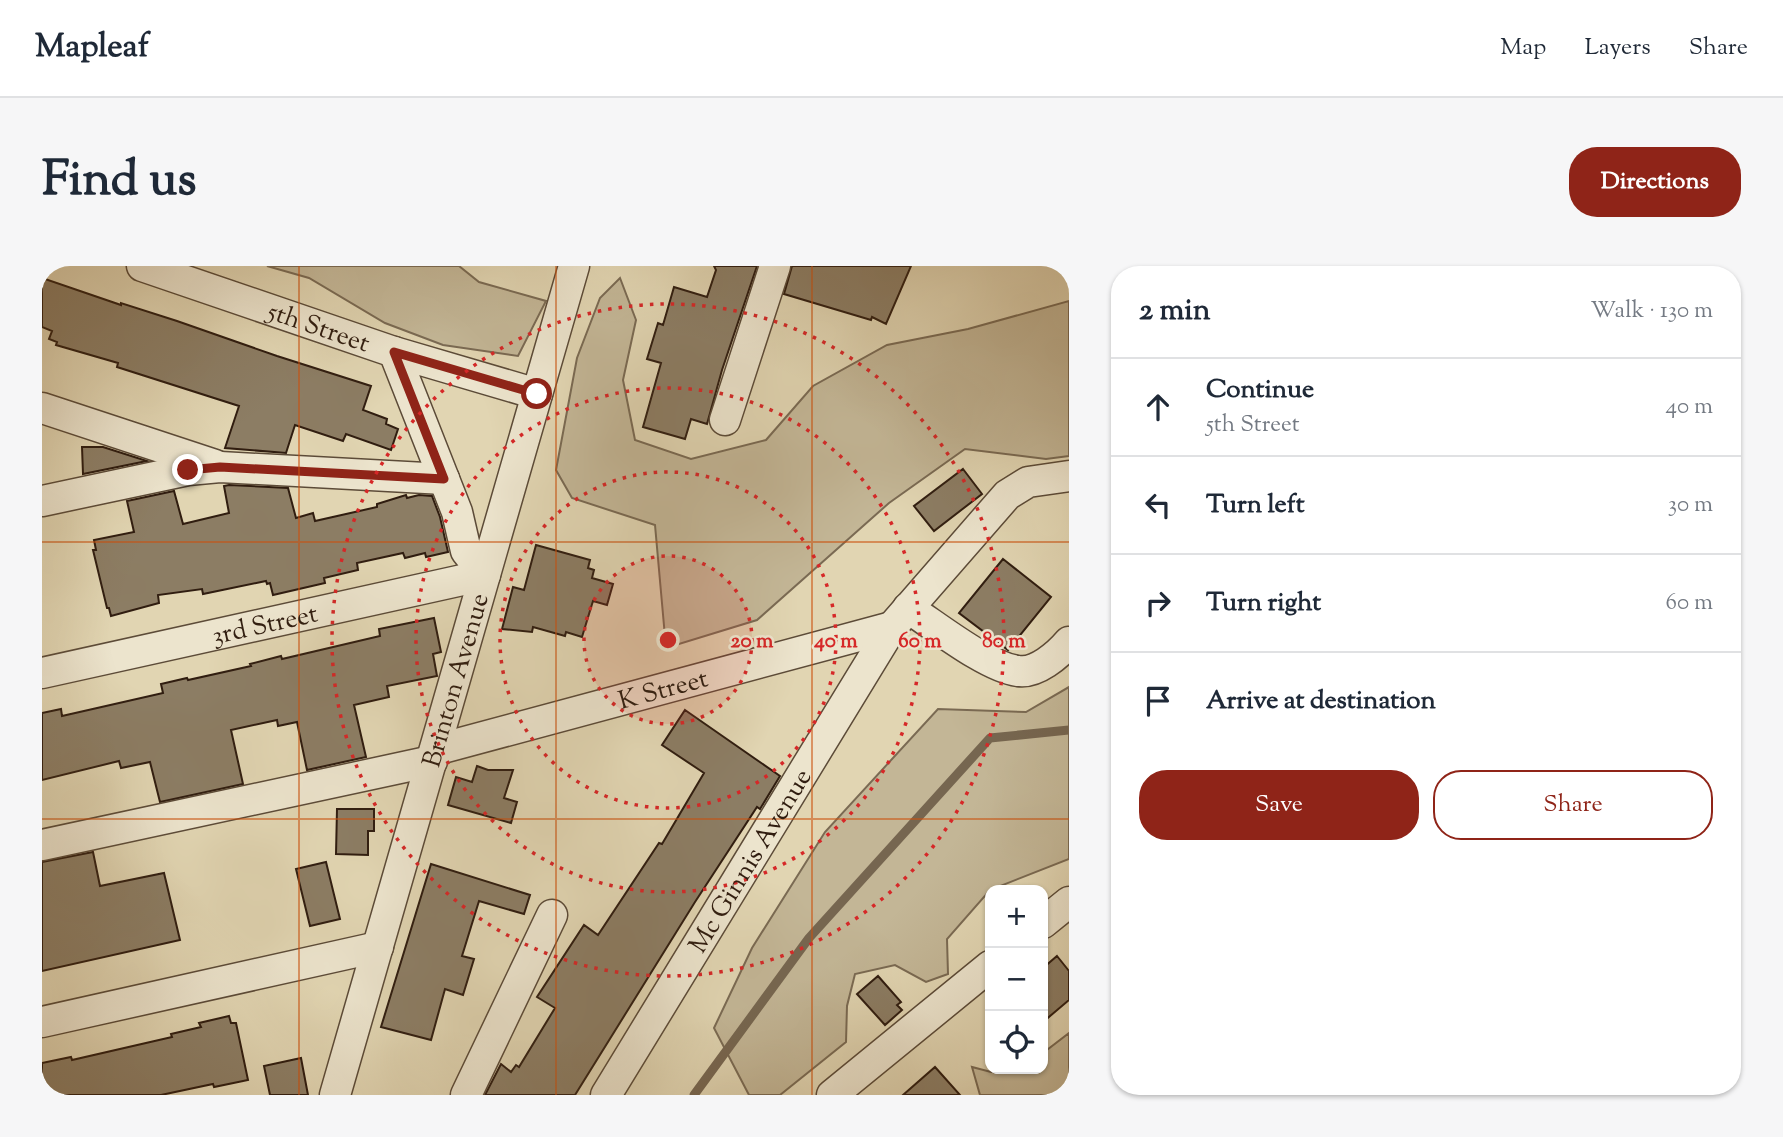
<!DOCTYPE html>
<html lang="en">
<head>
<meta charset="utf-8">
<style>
	body { margin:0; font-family:"Sorts Mill Goudy",serif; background:#f6f6f7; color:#1f2937 }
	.controls { position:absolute; right:21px; bottom:21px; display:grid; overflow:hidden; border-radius:14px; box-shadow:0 2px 5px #0004 }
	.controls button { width:63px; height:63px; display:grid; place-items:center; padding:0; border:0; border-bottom:2px solid #e0e1e3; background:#fff; color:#1f2937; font:35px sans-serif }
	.stop { position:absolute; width:21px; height:21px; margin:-16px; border:5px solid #8f2418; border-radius:50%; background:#fff }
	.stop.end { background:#8f2418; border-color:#fff; box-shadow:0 2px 7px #0008 }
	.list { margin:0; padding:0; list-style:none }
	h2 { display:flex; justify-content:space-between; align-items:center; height:91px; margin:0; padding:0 28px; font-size:30px }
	h2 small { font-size:23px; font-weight:400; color:#747a83 }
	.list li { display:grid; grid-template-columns:46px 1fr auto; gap:21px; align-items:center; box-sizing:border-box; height:98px; padding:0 28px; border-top:2px solid #e0e1e3 }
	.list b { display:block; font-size:26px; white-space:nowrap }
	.list p { margin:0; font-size:23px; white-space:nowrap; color:#747a83 }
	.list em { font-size:23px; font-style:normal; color:#747a83 }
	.actions { display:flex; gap:14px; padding:21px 28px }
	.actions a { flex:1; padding:16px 0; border:2px solid #8f2418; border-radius:28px; text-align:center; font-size:24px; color:#8f2418 }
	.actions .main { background:#8f2418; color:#fff }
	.icon { flex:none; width:38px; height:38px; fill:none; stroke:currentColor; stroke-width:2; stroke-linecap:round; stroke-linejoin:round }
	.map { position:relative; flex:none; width:1027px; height:829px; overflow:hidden; border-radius:28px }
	header { display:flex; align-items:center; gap:42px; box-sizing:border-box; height:98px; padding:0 35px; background:#fff; border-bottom:2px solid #e0e1e3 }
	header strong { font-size:33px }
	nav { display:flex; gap:38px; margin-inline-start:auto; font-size:24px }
	.intro { display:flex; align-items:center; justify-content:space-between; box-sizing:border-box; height:168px; padding:0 42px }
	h1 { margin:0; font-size:49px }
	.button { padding:18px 32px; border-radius:28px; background:#8f2418; color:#fff; font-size:24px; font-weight:700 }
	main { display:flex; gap:42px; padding:0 42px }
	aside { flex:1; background:#fff; border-radius:28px; box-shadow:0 2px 5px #0004 }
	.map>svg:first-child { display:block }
	.green { fill:#c3b696; stroke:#7a6a53; stroke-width:2 }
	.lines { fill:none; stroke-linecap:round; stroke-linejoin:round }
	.stream { stroke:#766650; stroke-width:9 }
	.building { fill:#8c7d64; stroke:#301d10; stroke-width:2 }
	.minor-casing { stroke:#5c4b38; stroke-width:33 }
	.minor { stroke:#ece4cd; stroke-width:30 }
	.route { stroke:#8f2418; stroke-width:9 }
	.grid { fill:none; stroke:#cc500d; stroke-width:2; stroke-opacity:0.55 }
	.ring { fill:none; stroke:#d62828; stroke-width:3.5; stroke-dasharray:3.5 7 }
	.labels { text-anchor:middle; stroke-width:5; stroke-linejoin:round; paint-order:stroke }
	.street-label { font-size:26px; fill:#301d10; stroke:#ece4cd }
	.centre { fill:#d62828; stroke:#ece4cd; stroke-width:3.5 }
	.ring-label { font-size:21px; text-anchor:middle; font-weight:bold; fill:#d62828; stroke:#ece4cd; stroke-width:5; stroke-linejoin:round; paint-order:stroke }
</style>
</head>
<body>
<header>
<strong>Mapleaf</strong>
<nav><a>Map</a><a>Layers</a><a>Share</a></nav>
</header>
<div class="intro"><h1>Find us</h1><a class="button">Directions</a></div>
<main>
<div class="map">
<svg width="1027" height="829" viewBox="0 0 1027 829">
	<rect width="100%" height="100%" fill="#e1d5b2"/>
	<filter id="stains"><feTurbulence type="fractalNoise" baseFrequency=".00286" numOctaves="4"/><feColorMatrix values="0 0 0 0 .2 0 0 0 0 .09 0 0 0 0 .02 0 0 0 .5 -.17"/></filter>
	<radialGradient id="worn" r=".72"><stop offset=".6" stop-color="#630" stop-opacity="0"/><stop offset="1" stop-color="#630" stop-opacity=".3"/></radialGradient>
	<path class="green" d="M 225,0 L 417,0 L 437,16 L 504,35 L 476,90 L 401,79 L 343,57 L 267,12 Z
		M 578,12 L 594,54 L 581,114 L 593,174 L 649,193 L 724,174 L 771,120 L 845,79 L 926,63 L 1027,35 L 1027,190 L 1004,193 L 923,183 L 847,237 L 715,354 L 624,382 L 613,259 L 530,232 L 514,204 L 535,92 L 558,32 Z
		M 1027,421 L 1027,593 L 948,624 L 905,673 L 906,708 L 884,716 L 853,699 L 813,708 L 805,740 L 804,776 L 738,829 L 707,829 L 672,762 L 710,682 L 783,566 L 896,443 L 984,446 Z
		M 1027,767 L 1027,829 L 938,829 L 930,801 L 949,806 L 1001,803 L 1001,787 Z"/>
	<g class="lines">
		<path class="stream" d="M 652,829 L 767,672 L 948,472 L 1027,464"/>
	</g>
	<path class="building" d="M 672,0 L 715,0 L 680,104 L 665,158 L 649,153 L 643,173 L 601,161 L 619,97 L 605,93 L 616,57 L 621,59 L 632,21 L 665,31 L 674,4 Z
		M 750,0 L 869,0 L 844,58 L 830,51 L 829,54 L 742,28 Z
		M 0,12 L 79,39 L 79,37 L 135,55 L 235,90 L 329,120 L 321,144 L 345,153 L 344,158 L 356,163 L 349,184 L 304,168 L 301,175 L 253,159 L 244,187 L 183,182 L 197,140 L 75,101 L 76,97 L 14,79 L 15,76 L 7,73 L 10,65 L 0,61 Z
		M 40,181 L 61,181 L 105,195 L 41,208 Z
		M 921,203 L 940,228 L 892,265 L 872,240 Z
		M 187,219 L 246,222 L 254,252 L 271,247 L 273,255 L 335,241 L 335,238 L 364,229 L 365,232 L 377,229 L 390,230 L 398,251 L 406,286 L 384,291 L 383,287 L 363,292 L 361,287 L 315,297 L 316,304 L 282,312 L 283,317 L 231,329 L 228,317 L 225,318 L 224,315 L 161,328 L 160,323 L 116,329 L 117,337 L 69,350 L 67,342 L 65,342 L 51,284 L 54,284 L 52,274 L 92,266 L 85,235 L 132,225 L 141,258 L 187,247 L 182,220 Z
		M 494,279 L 548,294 L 546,302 L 552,304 L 550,312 L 571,318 L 565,339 L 551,335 L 540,371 L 524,366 L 523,370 L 491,361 L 490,366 L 460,363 L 471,321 L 482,324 Z
		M 961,293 L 1009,331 L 966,384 L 917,347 Z
		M 392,352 L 399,386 L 391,388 L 395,410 L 345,420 L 347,431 L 312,439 L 324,491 L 265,504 L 255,456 L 236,460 L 235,454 L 189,464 L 201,518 L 118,536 L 108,496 L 79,502 L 77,495 L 0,514 L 0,447 L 19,443 L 20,450 L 121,427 L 119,418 L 145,412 L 146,414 L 209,400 L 208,398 L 239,390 L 240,393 L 338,370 L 337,363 Z
		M 643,444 L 738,510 L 718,543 L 715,541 L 653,636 L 533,829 L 443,829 L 459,798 L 469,806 L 474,799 L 477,801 L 513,742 L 495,731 L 542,659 L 556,669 L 617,577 L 620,578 L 662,507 L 620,479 Z
		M 435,500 L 446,504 L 471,504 L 462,532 L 475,536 L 469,557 L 406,539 L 414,511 L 430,516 Z
		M 295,543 L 332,543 L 332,565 L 326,565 L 326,589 L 294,588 Z
		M 51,586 L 58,620 L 122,607 L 138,674 L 0,705 L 0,596 Z
		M 284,596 L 298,653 L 268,660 L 254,603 Z
		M 389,598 L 488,629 L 482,648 L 437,635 L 420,690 L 432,693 L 421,729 L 403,723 L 389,774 L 339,761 Z
		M 1015,690 L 1027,705 L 1027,734 L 1001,756 L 1001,702 Z
		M 836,710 L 859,736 L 855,739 L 860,744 L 843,759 L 815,728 Z
		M 187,750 L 189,757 L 194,757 L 206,814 L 172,821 L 171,818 L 119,829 L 0,829 L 0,797 L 29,791 L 30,794 L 130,771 L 129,768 L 159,761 L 157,757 Z
		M 259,792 L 266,829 L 228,829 L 222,800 Z
		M 893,801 L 918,829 L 861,829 Z"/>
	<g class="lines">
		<defs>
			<g id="minor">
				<path id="s1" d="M 100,0 L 352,86 L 495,128"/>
				<path d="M 0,142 L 173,199"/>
				<path d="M 683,154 L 733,0"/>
				<path d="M 0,235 L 146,204 L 178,201 L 402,213"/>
				<path d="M 866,342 C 894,360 945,401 976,405 C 994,408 1016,389 1027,376"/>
				<path id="s2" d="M 0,407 L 443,309 L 424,285 L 415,246 L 352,86"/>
				<path id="s3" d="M 393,484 L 850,361"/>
				<path d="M 0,579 L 390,495"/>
				<path d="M 1001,657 L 1027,636"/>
				<path d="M 0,756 L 336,681"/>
				<path id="s4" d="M 293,829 L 532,0"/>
				<path d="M 424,829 L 510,649"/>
				<path id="s5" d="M 564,829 L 850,361 L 965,229 L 986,216 L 1027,210"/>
				<path d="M 790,829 L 948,700"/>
			</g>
		</defs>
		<use href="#minor" class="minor-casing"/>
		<use href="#minor" class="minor"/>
	</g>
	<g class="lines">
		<path class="route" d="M 146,204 L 178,201 L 402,213 L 352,86 L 495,128"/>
	</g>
	<path class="grid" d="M 257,0 L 257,829M 514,0 L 514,829M 770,0 L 770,829M 0,276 L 1027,276M 0,553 L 1027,553"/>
	<circle cx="626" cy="374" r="84" fill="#d62828" fill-opacity=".12"/>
	<g class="ring">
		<circle cx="626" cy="374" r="84"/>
		<circle cx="626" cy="374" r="168"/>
		<circle cx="626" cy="374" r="252"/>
		<circle cx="626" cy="374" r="336"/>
	</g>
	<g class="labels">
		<g class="street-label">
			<text dy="9" stroke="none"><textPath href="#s1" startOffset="187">5th Street</textPath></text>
			<text dy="9" stroke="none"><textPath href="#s2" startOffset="228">3rd Street</textPath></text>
			<text dy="9" stroke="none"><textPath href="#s4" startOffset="432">Brinton Avenue</textPath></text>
			<text dy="9" stroke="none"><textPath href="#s3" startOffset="236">K Street</textPath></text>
			<text dy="9" stroke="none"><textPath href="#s5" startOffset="275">Mc Ginnis Avenue</textPath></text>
		</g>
	</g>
	<circle cx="626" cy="374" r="10" class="centre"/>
	<g class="ring-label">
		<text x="710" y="381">20 m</text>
		<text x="794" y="381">40 m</text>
		<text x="878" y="381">60 m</text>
		<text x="962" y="381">80 m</text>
	</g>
	<rect width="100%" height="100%" filter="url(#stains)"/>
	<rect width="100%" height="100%" fill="url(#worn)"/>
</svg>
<div class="controls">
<button>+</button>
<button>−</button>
<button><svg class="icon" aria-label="locate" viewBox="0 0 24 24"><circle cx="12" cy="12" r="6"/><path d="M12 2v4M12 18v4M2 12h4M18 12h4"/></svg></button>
</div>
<div class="stop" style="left:495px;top:128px"></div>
<div class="stop end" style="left:146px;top:204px"></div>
</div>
<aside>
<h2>2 min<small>Walk · 130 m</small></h2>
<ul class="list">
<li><svg class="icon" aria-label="ahead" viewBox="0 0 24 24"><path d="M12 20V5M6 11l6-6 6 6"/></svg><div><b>Continue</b><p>5th Street</p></div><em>40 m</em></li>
<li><svg class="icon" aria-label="left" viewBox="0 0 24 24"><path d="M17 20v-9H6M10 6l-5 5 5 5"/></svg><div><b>Turn left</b></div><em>30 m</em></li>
<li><svg class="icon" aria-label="right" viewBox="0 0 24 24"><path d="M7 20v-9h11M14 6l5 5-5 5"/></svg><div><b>Turn right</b></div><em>60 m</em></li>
<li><svg class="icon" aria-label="arrive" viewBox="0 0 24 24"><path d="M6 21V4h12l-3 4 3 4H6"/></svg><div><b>Arrive at destination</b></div></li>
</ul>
<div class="actions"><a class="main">Save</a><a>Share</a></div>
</aside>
</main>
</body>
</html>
